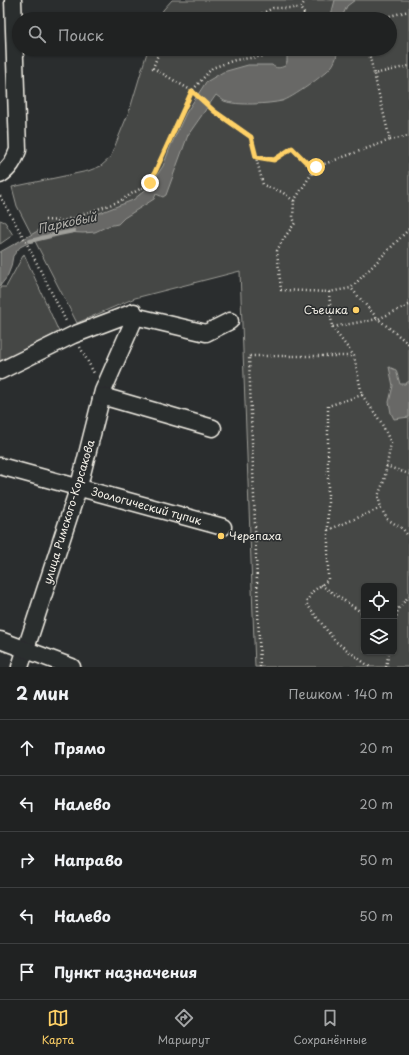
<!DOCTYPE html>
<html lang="ru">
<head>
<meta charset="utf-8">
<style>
	body { margin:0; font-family:"Playpen Sans",sans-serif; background:#282a2a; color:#f1f3f6 }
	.controls { position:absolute; right:12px; bottom:12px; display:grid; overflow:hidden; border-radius:6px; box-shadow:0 1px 3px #0004 }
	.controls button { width:36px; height:36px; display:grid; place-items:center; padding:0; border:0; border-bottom:1px solid #3d3f40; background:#202222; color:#f1f3f6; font:20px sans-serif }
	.stop { position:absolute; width:12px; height:12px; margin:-9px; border:3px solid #ffd166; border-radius:50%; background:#fff }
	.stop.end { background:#ffd166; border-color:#fff; box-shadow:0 1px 4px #0008 }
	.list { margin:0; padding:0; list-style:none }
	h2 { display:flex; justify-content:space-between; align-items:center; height:52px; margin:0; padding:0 16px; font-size:17px }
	h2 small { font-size:13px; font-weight:400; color:#a2a4a5 }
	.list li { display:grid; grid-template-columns:26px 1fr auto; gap:12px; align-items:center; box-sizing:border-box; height:56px; padding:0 16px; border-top:1px solid #3d3f40 }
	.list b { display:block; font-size:15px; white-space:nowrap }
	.list em { font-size:13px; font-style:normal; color:#a2a4a5 }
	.icon { flex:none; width:22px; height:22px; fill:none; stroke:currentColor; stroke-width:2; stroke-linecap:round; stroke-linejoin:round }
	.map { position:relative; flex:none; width:409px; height:667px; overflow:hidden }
	.search { position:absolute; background:#202222; box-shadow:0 1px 3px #0004; left:12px; right:12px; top:12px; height:44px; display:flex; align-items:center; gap:10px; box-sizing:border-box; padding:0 14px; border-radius:22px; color:#a2a4a5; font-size:15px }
	.sheet { height:332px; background:#202222 }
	nav { display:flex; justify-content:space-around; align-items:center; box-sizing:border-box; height:56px; border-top:1px solid #3d3f40; background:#202222; font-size:11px; color:#a2a4a5 }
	nav a { display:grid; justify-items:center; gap:2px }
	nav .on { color:#ffd166 }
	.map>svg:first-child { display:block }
	.green { fill:#444645; stroke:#9c9c96; fill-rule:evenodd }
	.water { fill:#676866; stroke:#9f9f9a }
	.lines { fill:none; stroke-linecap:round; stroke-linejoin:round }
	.stream { stroke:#9f9f9a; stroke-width:4 }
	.minor-casing { stroke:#f4f1e8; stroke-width:19 }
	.path { stroke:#f4f1e8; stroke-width:2.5; stroke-dasharray:1 3; stroke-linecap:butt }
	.minor { stroke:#2a2d2e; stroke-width:16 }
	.route { stroke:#ffd166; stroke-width:5 }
	.poi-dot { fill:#ffd166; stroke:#2a2d2e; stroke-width:1.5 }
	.labels { text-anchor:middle; stroke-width:3; stroke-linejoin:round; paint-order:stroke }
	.poi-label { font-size:11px; fill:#f4f1e8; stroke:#2a2d2e; text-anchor:end }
	.street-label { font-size:11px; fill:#f4f1e8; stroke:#2a2d2e }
	.water-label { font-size:12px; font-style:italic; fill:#b5b3ae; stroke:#2a2d2e }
</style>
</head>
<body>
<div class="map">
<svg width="409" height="667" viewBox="0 0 409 667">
	<rect width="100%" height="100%" fill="#2a2d2e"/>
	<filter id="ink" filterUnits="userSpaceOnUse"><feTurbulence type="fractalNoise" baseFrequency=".025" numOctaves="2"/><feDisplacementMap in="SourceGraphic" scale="8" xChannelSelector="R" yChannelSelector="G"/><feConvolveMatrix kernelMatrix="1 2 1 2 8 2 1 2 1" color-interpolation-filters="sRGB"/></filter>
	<g filter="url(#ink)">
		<path class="green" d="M 172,0 L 409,0 L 409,667 L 255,667 L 240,271 L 135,298 L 77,323 L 17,206 L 12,187 L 88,171 L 101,166 L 110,158 L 130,109 L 148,49 L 390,49 L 390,19 L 159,19 L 163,10 ZM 364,586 L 394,586 L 394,652 L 364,652 Z
			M 0,220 L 5,222 L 13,235 L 0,244 Z
			M 24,254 L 59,332 L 0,362 L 0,287 L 6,287 Z"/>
		<path class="water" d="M 335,0 L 355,0 L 347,6 L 341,19 L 330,19 Z
			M 291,49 L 337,49 C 338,54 335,62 332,66 C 326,74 291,99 282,101 C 269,104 236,106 224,101 C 221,99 219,97 216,95 L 188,135 L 166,195 L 163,197 L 156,194 L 154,199 L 124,218 L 118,224 L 108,226 L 95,232 L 83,233 L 64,232 L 42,236 L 20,247 L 13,256 L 11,267 L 7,277 L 0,286 L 0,252 L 43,228 L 60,226 L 84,219 L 133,200 L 149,187 L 163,166 L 171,145 L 186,113 L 206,82 L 223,72 L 248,65 L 272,65 C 276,69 280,68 285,66 L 287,62 L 287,52 Z
			M 389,367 L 396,370 L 400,384 L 405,384 L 409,381 L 409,417 L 394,419 L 391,413 L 389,402 L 393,386 Z"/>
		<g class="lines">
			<path class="stream" d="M 30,241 L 59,234 L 74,231"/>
			<defs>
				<g id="minor">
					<path d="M 0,175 C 10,168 14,161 18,150 L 13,0"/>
					<path d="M 134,316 L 206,333 L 230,321"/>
					<path d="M 0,371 L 73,335 L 134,312 L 134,320 L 103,391 L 79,486 L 20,667"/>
					<path d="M 102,396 L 213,428"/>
					<path id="s1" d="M 0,466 L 223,527"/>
					<path d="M 0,640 L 72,667"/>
				</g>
			</defs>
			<use href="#minor" class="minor-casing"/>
			<path class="path" d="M 306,0 L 300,8 L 308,19
				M 251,19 L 273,8 L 300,8
				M 378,19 L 409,11
				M 160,49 L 153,68 L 192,91 L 214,111 L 251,137 L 263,185 L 282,192 L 294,201 L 293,217 L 295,223 L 282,241 L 277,251 L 281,290 L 329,292 L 351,288 L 409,229
				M 368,49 L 374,74 L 409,66
				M 390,140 L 409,136
				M 256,157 L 274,160 L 292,148 L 306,162 L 316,167 L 390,140 L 374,74
				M 0,196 L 26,242 L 67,323
				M 294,201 L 316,167
				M 45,220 L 63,221 L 118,202 L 150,183 L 192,91 L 212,68 L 235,60 L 265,56 L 274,49
				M 329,292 L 332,327 L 378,319 L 351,288
				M 409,305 L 378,319 L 409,344
				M 332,327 L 354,356 L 362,395 L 328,406 L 328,580 L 312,592 L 306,603 L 335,641 L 370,667
				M 80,347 L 95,375
				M 362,395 L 381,422 L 391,443 L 384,481 L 378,496 L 381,508 L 387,519 L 403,529 L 409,537
				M 386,466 L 409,474
				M 328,530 L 381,508
				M 321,585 L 364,614
				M 394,628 L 398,609 L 409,596
				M 260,667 L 249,356 L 354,356
				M 386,667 L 389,652"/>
			<use href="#minor" class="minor"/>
		</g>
	</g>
	<g class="lines" filter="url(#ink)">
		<path class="route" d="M 150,183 L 192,91 L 214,111 L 251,137 L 256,157 L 274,160 L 292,148 L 306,162 L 316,167"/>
	</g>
	<g class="poi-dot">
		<circle cx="356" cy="310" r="4"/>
		<circle cx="221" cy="536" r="4"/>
	</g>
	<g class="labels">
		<g class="poi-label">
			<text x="348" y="314">Съешка</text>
			<text x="229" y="540" text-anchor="start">Черепаха</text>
		</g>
		<g class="street-label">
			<text dy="4" stroke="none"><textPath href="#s1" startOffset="152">Зоологический тупик</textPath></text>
			<text transform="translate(69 512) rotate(-73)" y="4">улица Римского-Корсакова</text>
		</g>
		<g class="water-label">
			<text transform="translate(67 223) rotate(-12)" y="4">Парковый</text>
		</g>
	</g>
</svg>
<div class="controls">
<button><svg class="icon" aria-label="locate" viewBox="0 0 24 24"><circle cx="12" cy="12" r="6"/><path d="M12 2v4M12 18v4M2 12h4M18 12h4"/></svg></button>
<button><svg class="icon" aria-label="layers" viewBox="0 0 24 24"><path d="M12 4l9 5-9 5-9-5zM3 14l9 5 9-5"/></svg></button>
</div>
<div class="stop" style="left:316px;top:167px"></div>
<div class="stop end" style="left:150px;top:183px"></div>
<div class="search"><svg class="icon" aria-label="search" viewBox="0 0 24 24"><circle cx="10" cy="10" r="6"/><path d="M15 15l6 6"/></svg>Поиск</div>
</div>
<section class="sheet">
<h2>2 мин<small>Пешком · 140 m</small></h2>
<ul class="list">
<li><svg class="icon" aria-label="ahead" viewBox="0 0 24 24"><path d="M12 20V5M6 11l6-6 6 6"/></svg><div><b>Прямо</b></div><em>20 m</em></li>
<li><svg class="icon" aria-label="left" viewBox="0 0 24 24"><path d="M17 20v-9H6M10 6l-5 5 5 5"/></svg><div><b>Налево</b></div><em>20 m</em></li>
<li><svg class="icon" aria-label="right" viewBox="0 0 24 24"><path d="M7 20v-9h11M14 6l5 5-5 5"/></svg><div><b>Направо</b></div><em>50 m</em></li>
<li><svg class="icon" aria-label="left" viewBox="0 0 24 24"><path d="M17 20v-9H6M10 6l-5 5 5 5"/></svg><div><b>Налево</b></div><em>50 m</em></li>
<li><svg class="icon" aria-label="arrive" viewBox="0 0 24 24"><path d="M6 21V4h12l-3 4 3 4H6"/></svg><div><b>Пункт назначения</b></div></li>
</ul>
</section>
<nav>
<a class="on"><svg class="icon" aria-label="map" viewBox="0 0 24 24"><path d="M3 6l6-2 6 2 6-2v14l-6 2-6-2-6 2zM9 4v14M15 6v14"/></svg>Карта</a>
<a><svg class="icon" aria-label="directions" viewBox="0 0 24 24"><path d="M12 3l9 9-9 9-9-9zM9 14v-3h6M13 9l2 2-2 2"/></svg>Маршрут</a>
<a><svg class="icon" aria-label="saved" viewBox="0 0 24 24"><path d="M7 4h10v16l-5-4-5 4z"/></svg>Сохранённые</a>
</nav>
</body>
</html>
